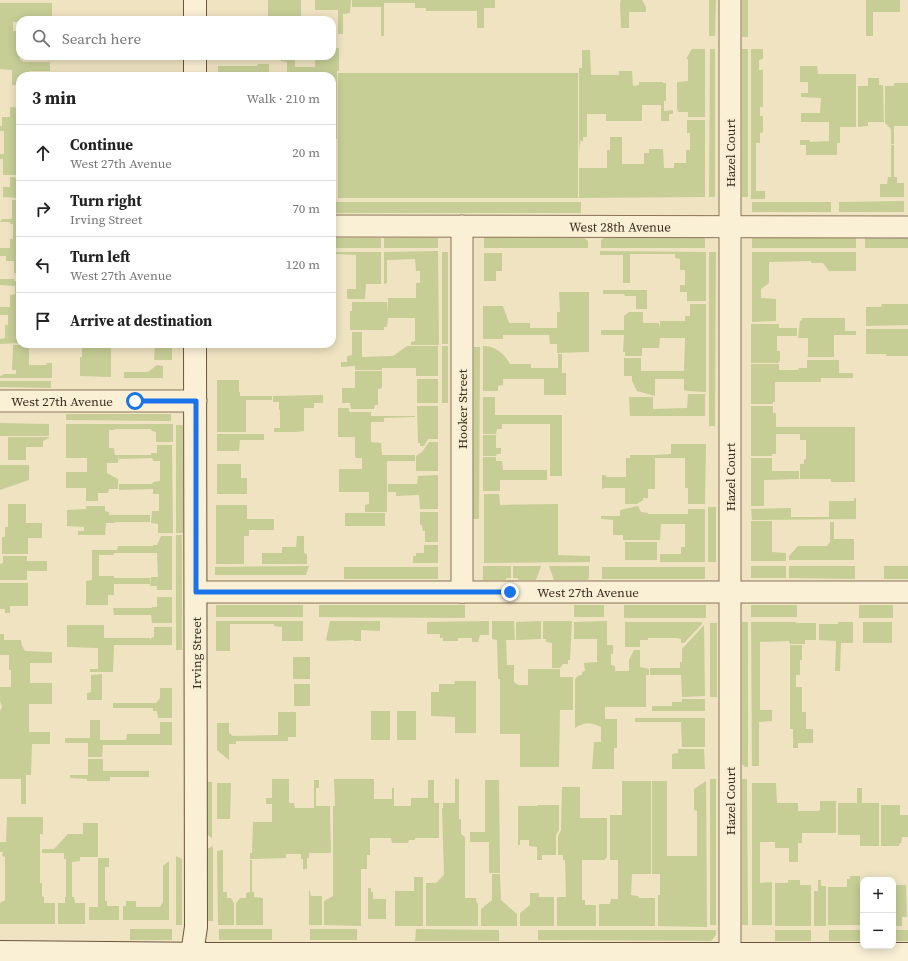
<!DOCTYPE html>
<html lang="en">
<head>
<meta charset="utf-8">
<style>
	body { margin:0; font-family:"Source Serif 4",serif; background:#f2f2f2; color:#222 }
	.controls { position:absolute; right:12px; bottom:12px; display:grid; overflow:hidden; border-radius:8px; box-shadow:0 2px 10px #0003 }
	.controls button { width:36px; height:36px; display:grid; place-items:center; padding:0; border:0; border-bottom:1px solid #e0e0e0; background:#fff; color:#222; font:20px sans-serif }
	.stop { position:absolute; width:12px; height:12px; margin:-9px; border:3px solid #1a73e8; border-radius:50%; background:#fff }
	.stop.end { background:#1a73e8; border-color:#fff; box-shadow:0 1px 4px #0008 }
	.list { margin:0; padding:0; list-style:none }
	h2 { display:flex; justify-content:space-between; align-items:center; height:52px; margin:0; padding:0 16px; font-size:17px }
	h2 small { font-size:13px; font-weight:400; color:#767676 }
	.list li { display:grid; grid-template-columns:26px 1fr auto; gap:12px; align-items:center; box-sizing:border-box; height:56px; padding:0 16px; border-top:1px solid #e0e0e0 }
	.list b { display:block; font-size:15px; white-space:nowrap }
	.list p { margin:0; font-size:13px; white-space:nowrap; color:#767676 }
	.list em { font-size:13px; font-style:normal; color:#767676 }
	.icon { flex:none; width:22px; height:22px; fill:none; stroke:currentColor; stroke-width:2; stroke-linecap:round; stroke-linejoin:round }
	.map { position:relative; flex:none; width:908px; height:961px; overflow:hidden }
	.search { position:absolute; background:#fff; box-shadow:0 2px 10px #0003; left:16px; top:16px; width:320px; height:44px; display:flex; align-items:center; gap:10px; box-sizing:border-box; padding:0 14px; border-radius:12px; color:#767676; font-size:15px }
	.panel { position:absolute; background:#fff; box-shadow:0 2px 10px #0003; left:16px; top:72px; width:320px; height:276px; border-radius:12px }
	.map>svg:first-child { display:block }
	.green { fill:#c6ce96 }
	.lines { fill:none; stroke-linecap:round; stroke-linejoin:round }
	.street-casing { stroke:#8a7459; stroke-width:23 }
	.secondary-casing { stroke:#6c553c; stroke-width:24 }
	.street { stroke:#faf0d6; stroke-width:21 }
	.secondary { stroke:#faf0d6; stroke-width:22 }
	.route { stroke:#1a73e8; stroke-width:5 }
	.labels { text-anchor:middle; stroke-width:4; stroke-linejoin:round; paint-order:stroke }
	.street-label { font-size:13px; fill:#392b1d; stroke:#f7edd2 }
</style>
</head>
<body>
<div class="map">
<svg width="908" height="961" viewBox="0 0 908 961">
	<rect width="100%" height="100%" fill="#efe3c2"/>
	<path class="green" d="M 268,0 L 301,0 L 301,20 L 268,20 Z
		M 315,0 L 351,0 L 350,13 L 343,14 L 343,34 L 338,34 L 338,10 L 315,10 Z
		M 352,0 L 495,0 L 495,8 L 484,8 L 484,28 L 477,28 L 477,11 L 426,11 L 426,8 L 415,8 L 415,3 L 384,3 L 384,36 L 381,36 L 381,7 L 352,7 Z
		M 621,0 L 642,0 L 646,7 L 646,12 L 629,12 L 629,28 L 621,28 L 620,3 Z
		M 709,0 L 716,0 L 715,36 L 709,36 Z
		M 742,0 L 748,0 L 748,37 L 742,37 Z
		M 866,0 L 900,0 L 900,12 L 873,12 L 873,36 L 866,36 Z
		M 0,3 L 52,3 L 52,20 L 20,20 L 20,22 L 13,22 L 13,31 L 20,31 L 20,60 L 22,60 L 23,62 L 50,62 L 50,71 L 29,71 L 29,76 L 20,76 L 20,85 L 12,85 L 12,70 L 0,69 Z
		M 332,48 L 339,48 L 339,71 L 337,71 L 337,139 L 332,139 L 332,76 L 287,76 L 287,62 L 281,61 L 281,56 L 295,56 L 295,67 L 315,67 L 315,56 L 332,56 Z
		M 692,49 L 705,49 L 705,117 L 688,117 L 688,112 L 678,112 L 677,108 L 677,82 L 688,81 L 688,59 L 686,59 Z
		M 710,49 L 715,49 L 715,197 L 709,197 Z
		M 742,49 L 748,49 L 748,197 L 742,197 Z
		M 751,49 L 763,49 L 763,59 L 759,60 L 759,70 L 763,70 L 763,107 L 760,107 L 760,116 L 763,116 L 763,132 L 760,133 L 760,143 L 756,143 L 756,191 L 765,191 L 765,199 L 751,199 Z
		M 582,50 L 590,50 L 591,75 L 619,75 L 619,71 L 632,71 L 633,86 L 639,85 L 639,82 L 663,82 L 663,83 L 666,83 L 666,101 L 664,101 L 664,111 L 673,110 L 673,114 L 669,114 L 669,121 L 661,121 L 661,105 L 642,105 L 642,121 L 606,121 L 606,114 L 587,114 L 587,137 L 583,137 L 583,141 L 580,141 L 579,155 L 579,68 L 582,68 Z
		M 258,64 L 269,64 L 269,76 L 218,76 L 218,66 L 257,66 Z
		M 800,66 L 817,66 L 818,74 L 856,74 L 856,127 L 840,127 L 840,143 L 837,143 L 837,155 L 806,155 L 806,145 L 800,145 L 800,140 L 810,140 L 810,142 L 829,141 L 829,122 L 801,122 L 801,113 L 820,113 L 821,98 L 801,97 L 801,93 L 808,93 L 808,82 L 800,82 Z
		M 338,73 L 578,73 L 578,198 L 338,198 Z
		M 868,78 L 879,78 L 879,85 L 883,85 L 884,122 L 868,122 L 868,126 L 858,127 L 858,86 L 868,86 Z
		M 894,83 L 908,83 L 908,126 L 894,126 L 894,144 L 891,144 L 891,129 L 885,123 L 885,86 L 894,86 Z
		M 10,107 L 20,108 L 20,175 L 3,175 L 3,159 L 0,159 L 0,154 L 4,154 L 4,131 L 0,131 L 0,126 L 2,126 L 2,117 L 10,117 Z
		M 687,120 L 705,120 L 705,197 L 579,198 L 579,168 L 607,168 L 607,150 L 610,150 L 610,137 L 622,137 L 622,164 L 644,164 L 644,153 L 649,153 L 649,149 L 663,149 L 664,168 L 674,168 L 674,163 L 686,163 L 686,150 L 690,150 L 690,133 L 687,133 Z
		M 891,145 L 894,145 L 894,177 L 897,177 L 897,183 L 904,183 L 904,197 L 880,197 L 880,184 L 887,184 L 888,177 L 891,177 Z
		M 10,177 L 20,178 L 20,198 L 3,197 L 3,187 L 10,187 Z
		M 12,200 L 20,200 L 20,273 L 14,273 L 14,261 L 6,261 L 6,256 L 0,256 L 0,248 L 10,248 L 10,239 L 13,239 L 13,224 L 10,224 L 10,222 L 0,222 L 2,219 L 12,219 Z
		M 904,201 L 904,212 L 839,212 L 839,202 Z
		M 332,202 L 581,202 L 581,213 L 332,213 Z
		M 752,202 L 831,202 L 831,212 L 752,212 Z
		M 484,237 L 584,238 L 588,241 L 588,248 L 484,248 Z
		M 865,237 L 908,237 L 908,248 L 865,248 Z
		M 336,238 L 381,238 L 381,248 L 336,248 Z
		M 384,238 L 438,238 L 438,248 L 384,248 Z
		M 604,238 L 705,238 L 705,248 L 601,248 L 601,240 Z
		M 752,238 L 856,238 L 856,248 L 752,248 Z
		M 438,251 L 439,345 L 411,345 L 411,342 L 415,341 L 415,318 L 388,318 L 387,327 L 384,327 L 384,330 L 350,330 L 350,311 L 352,311 L 352,302 L 387,302 L 388,313 L 388,298 L 416,298 L 416,283 L 420,283 L 420,271 L 416,271 L 415,259 L 387,260 L 387,283 L 384,284 L 384,252 Z
		M 600,251 L 706,252 L 706,301 L 687,301 L 687,292 L 680,292 L 680,285 L 685,285 L 685,270 L 680,270 L 680,259 L 675,258 L 675,254 L 630,254 L 630,283 L 623,283 L 623,255 L 600,255 Z
		M 336,252 L 381,252 L 381,284 L 366,284 L 365,299 L 347,299 L 347,289 L 356,289 L 356,255 L 336,254 Z
		M 442,252 L 448,252 L 448,344 L 442,344 Z
		M 709,252 L 716,252 L 715,426 L 709,426 Z
		M 752,252 L 856,252 L 856,271 L 829,271 L 823,263 L 811,263 L 811,261 L 769,262 L 769,283 L 761,289 L 761,298 L 776,299 L 776,321 L 752,322 Z
		M 484,253 L 502,253 L 502,271 L 496,271 L 496,281 L 484,281 Z
		M 0,279 L 14,279 L 14,281 L 20,281 L 20,343 L 0,344 L 0,339 L 5,338 L 5,325 L 8,325 L 8,315 L 0,315 L 0,307 L 10,307 L 10,295 L 15,294 L 15,286 L 0,285 Z
		M 603,290 L 647,290 L 647,309 L 636,309 L 636,296 L 625,296 L 624,294 L 603,294 Z
		M 559,292 L 589,292 L 589,352 L 557,353 L 557,344 L 550,344 L 549,335 L 536,335 L 536,328 L 557,328 L 557,312 L 560,312 Z
		M 690,304 L 706,304 L 706,392 L 687,391 L 684,390 L 684,379 L 655,379 L 655,396 L 637,391 L 632,381 L 632,376 L 624,376 L 624,358 L 641,358 L 641,371 L 684,371 L 685,338 L 660,338 L 659,348 L 642,348 L 642,356 L 625,356 L 625,352 L 623,352 L 624,335 L 601,335 L 601,330 L 624,330 L 624,316 L 629,312 L 643,312 L 643,323 L 659,323 L 660,329 L 660,321 L 685,321 L 685,316 L 690,316 Z
		M 882,304 L 908,304 L 908,325 L 866,326 L 866,307 L 881,307 Z
		M 483,306 L 503,306 L 509,323 L 530,323 L 530,328 L 536,328 L 536,335 L 503,335 L 503,339 L 483,339 Z
		M 802,318 L 845,318 L 845,331 L 856,331 L 856,335 L 834,335 L 834,357 L 807,357 L 808,356 L 808,338 L 798,338 L 800,321 L 802,320 Z
		M 751,324 L 779,324 L 779,328 L 797,328 L 797,336 L 777,336 L 777,351 L 780,351 L 780,361 L 778,363 L 751,363 Z
		M 866,329 L 908,329 L 908,356 L 886,356 L 886,354 L 866,354 Z
		M 352,332 L 362,332 L 362,357 L 393,356 L 407,346 L 438,346 L 438,376 L 416,376 L 416,368 L 382,368 L 382,370 L 355,370 L 355,366 L 341,367 L 341,362 L 347,362 L 347,356 L 352,355 Z
		M 82,344 L 111,344 L 111,377 L 80,376 L 80,357 L 82,357 Z
		M 155,344 L 172,344 L 172,360 L 154,360 Z
		M 13,345 L 29,345 L 29,365 L 46,365 L 47,363 L 52,363 L 52,378 L 0,378 L 0,376 L 3,375 L 3,374 L 16,374 L 16,370 L 12,370 Z
		M 442,346 L 448,346 L 448,403 L 442,403 Z
		M 483,346 C 495,346 504,353 510,364 L 531,364 L 531,368 L 558,368 L 558,354 L 562,354 L 562,373 L 566,373 L 566,395 L 544,395 L 544,379 L 503,379 L 503,385 L 498,386 L 498,391 L 483,391 Z
		M 474,347 L 480,347 L 479,519 L 473,519 Z
		M 807,360 L 839,360 L 839,373 L 853,373 L 853,378 L 821,378 L 821,382 L 775,382 L 775,402 L 773,402 L 773,404 L 751,404 L 751,364 L 779,364 L 779,370 L 798,370 L 799,368 L 807,368 Z
		M 157,365 L 163,366 L 163,378 L 124,378 L 124,372 L 148,372 Z
		M 355,371 L 382,371 L 382,388 L 378,389 L 378,405 L 375,405 L 374,409 L 351,409 L 350,403 L 342,403 L 342,388 L 355,388 Z
		M 417,379 L 438,379 L 438,403 L 417,403 Z
		M 217,380 L 239,380 L 239,392 L 240,392 L 240,396 L 272,396 L 272,400 L 246,400 L 246,432 L 217,432 Z
		M 0,381 L 51,381 L 51,388 L 0,387 Z
		M 688,394 L 705,394 L 705,416 L 630,416 L 629,397 L 653,397 L 653,409 L 687,408 Z
		M 323,395 L 323,403 L 314,403 L 314,408 L 304,408 L 304,431 L 296,432 L 274,432 L 274,428 L 280,428 L 280,410 L 279,410 L 279,402 L 273,402 L 273,396 Z
		M 483,397 L 495,397 L 495,415 L 562,415 L 562,476 L 550,476 L 550,424 L 502,424 L 502,429 L 497,429 L 496,434 L 483,434 Z
		M 417,406 L 438,406 L 438,439 L 428,439 L 424,446 L 420,446 L 420,443 L 418,443 Z
		M 751,406 L 773,406 L 773,413 L 776,413 L 776,427 L 855,427 L 855,482 L 831,482 L 831,479 L 800,479 L 800,464 L 804,464 L 804,460 L 806,459 L 806,440 L 800,440 L 800,434 L 776,434 L 776,454 L 772,454 L 772,456 L 751,456 Z
		M 338,408 L 349,408 L 349,412 L 371,412 L 371,416 L 415,416 L 415,417 L 384,418 L 384,422 L 371,422 L 371,442 L 381,443 L 382,455 L 415,455 L 415,461 L 387,461 L 387,512 L 365,512 L 365,505 L 369,504 L 369,492 L 339,492 L 339,469 L 362,469 L 362,458 L 356,458 L 355,456 L 355,437 L 338,437 Z
		M 66,414 L 171,414 L 171,421 L 66,420 Z
		M 0,423 L 49,424 L 49,436 L 0,436 Z
		M 66,424 L 173,424 L 173,442 L 156,442 L 156,432 L 152,431 L 151,429 L 115,429 L 115,430 L 109,430 L 109,448 L 114,448 L 115,455 L 119,455 L 118,463 L 107,463 L 107,473 L 118,479 L 118,489 L 109,489 L 108,493 L 98,493 L 98,501 L 86,501 L 86,488 L 66,488 L 66,472 L 87,472 L 87,458 L 66,458 Z
		M 176,425 L 183,425 L 183,533 L 176,533 Z
		M 217,434 L 264,434 L 264,440 L 240,440 L 239,451 L 217,451 Z
		M 483,435 L 496,435 L 496,448 L 501,448 L 501,454 L 497,454 L 496,456 L 483,456 Z
		M 8,437 L 49,437 L 49,438 L 43,441 L 43,447 L 26,447 L 26,460 L 8,460 Z
		M 429,442 L 438,442 L 438,471 L 416,471 L 416,456 L 422,452 Z
		M 671,444 L 706,444 L 705,504 L 688,504 L 688,488 L 685,488 L 685,458 L 655,458 L 655,455 L 671,454 Z
		M 157,445 L 172,445 L 173,533 L 158,533 L 158,524 L 151,523 L 152,511 L 159,511 L 159,494 L 153,494 L 153,489 L 119,490 L 119,484 L 152,484 L 153,482 L 160,481 L 160,461 L 153,461 L 152,458 L 119,459 L 119,455 L 151,455 L 151,453 L 157,453 Z
		M 630,455 L 655,455 L 655,489 L 648,489 L 648,498 L 643,498 L 643,500 L 637,504 L 625,504 L 625,488 L 604,488 L 603,489 L 602,489 L 602,475 L 605,475 L 606,477 L 626,477 L 626,458 L 630,458 Z
		M 483,457 L 496,457 L 496,461 L 502,461 L 503,470 L 547,470 L 547,480 L 500,480 L 500,491 L 483,491 Z
		M 751,458 L 772,458 L 772,471 L 799,471 L 799,479 L 764,480 L 764,506 L 751,506 Z
		M 217,464 L 241,464 L 241,478 L 247,478 L 247,494 L 217,494 Z
		M 0,465 L 29,465 L 29,480 L 0,490 Z
		M 438,475 L 438,509 L 420,509 L 419,495 L 396,496 L 396,492 L 388,492 L 388,484 L 417,484 L 418,476 Z
		M 484,494 L 499,494 L 500,505 L 558,504 L 558,555 L 590,556 L 590,562 L 484,563 Z
		M 854,498 L 856,498 L 856,519 L 752,520 L 751,509 L 791,508 L 791,517 L 829,517 L 829,501 L 854,501 Z
		M 8,504 L 26,504 L 26,523 L 42,523 L 42,538 L 28,538 L 28,554 L 2,554 L 2,537 L 5,537 L 5,527 L 8,527 Z
		M 216,505 L 247,505 L 247,519 L 274,519 L 274,530 L 249,530 L 249,536 L 244,536 L 244,564 L 216,564 Z
		M 86,506 L 105,506 L 105,511 L 109,512 L 109,515 L 150,515 L 150,522 L 115,522 L 115,523 L 106,523 L 105,535 L 78,535 L 78,531 L 84,531 L 84,527 L 67,526 L 67,510 L 86,509 Z
		M 638,506 L 641,512 L 648,513 L 648,514 L 688,514 L 688,509 L 705,509 L 705,562 L 660,562 L 660,554 L 681,554 L 681,547 L 685,547 L 685,524 L 661,524 L 660,540 L 623,540 L 623,535 L 613,535 L 613,520 L 601,519 L 601,516 L 620,516 L 620,510 Z
		M 708,507 L 716,507 L 716,562 L 708,562 Z
		M 420,512 L 438,512 L 438,542 L 425,542 L 425,531 L 423,531 L 422,526 L 420,524 Z
		M 345,513 L 385,513 L 385,526 L 345,526 Z
		M 751,521 L 772,521 L 772,552 L 786,553 L 786,561 L 751,561 Z
		M 830,522 L 834,522 L 834,539 L 854,539 L 854,560 L 789,560 L 789,556 L 798,546 L 827,546 L 830,542 Z
		M 176,535 L 182,535 L 182,650 L 176,650 Z
		M 161,536 L 172,536 L 172,590 L 157,590 L 157,586 L 150,586 L 151,577 L 158,577 L 157,553 L 114,553 L 114,555 L 99,555 L 99,576 L 114,576 L 114,578 L 150,578 L 150,584 L 114,584 L 114,595 L 108,595 L 108,605 L 86,605 L 86,581 L 92,580 L 92,550 L 117,550 L 118,546 L 153,546 L 153,545 L 157,545 Z
		M 297,536 L 304,536 L 304,553 L 307,554 L 307,564 L 262,564 L 262,553 L 282,553 L 282,547 L 296,547 Z
		M 625,542 L 657,542 L 657,560 L 625,560 Z
		M 424,545 L 438,545 L 438,563 L 413,563 L 413,556 L 416,556 L 416,553 L 424,553 Z
		M 3,556 L 27,556 L 27,561 L 47,561 L 47,571 L 27,571 L 27,580 L 0,580 L 0,564 L 3,563 Z
		M 309,566 L 306,575 L 215,575 L 215,567 Z
		M 483,566 L 511,566 L 511,578 L 506,578 L 506,580 L 483,580 Z
		M 513,566 L 541,566 L 536,580 L 518,580 L 518,578 L 513,578 Z
		M 549,566 L 589,566 L 589,577 L 588,580 L 554,580 Z
		M 751,566 L 786,566 L 786,578 L 751,578 Z
		M 789,566 L 855,566 L 855,579 L 789,578 Z
		M 884,566 L 908,566 L 908,579 L 884,579 Z
		M 344,567 L 438,567 L 438,579 L 344,579 Z
		M 602,567 L 705,567 L 705,579 L 602,579 Z
		M 0,583 L 28,583 L 28,606 L 10,606 L 10,613 L 5,613 L 5,609 L 0,609 Z
		M 157,597 L 172,597 L 172,623 L 152,623 L 151,615 L 114,615 L 113,608 L 152,608 L 152,607 L 157,607 Z
		M 216,605 L 303,605 L 303,617 L 216,617 Z
		M 319,605 L 465,605 L 465,618 L 319,617 Z
		M 574,605 L 604,605 L 604,617 L 574,617 Z
		M 624,605 L 706,605 L 706,618 L 624,618 Z
		M 751,605 L 797,605 L 797,617 L 751,617 Z
		M 859,605 L 893,605 L 893,618 L 859,618 Z
		M 216,621 L 303,621 L 303,641 L 282,641 L 282,627 L 274,626 L 274,624 L 230,624 L 230,651 L 216,651 Z
		M 330,621 L 380,621 L 380,631 L 361,630 L 361,641 L 354,641 L 354,640 L 329,641 L 326,640 Z
		M 489,621 L 489,635 L 480,635 L 478,642 L 472,642 L 472,638 L 458,638 L 458,641 L 443,641 L 443,638 L 440,638 L 440,634 L 427,634 L 427,622 Z
		M 492,621 L 514,621 L 515,640 L 506,640 L 507,665 L 514,665 L 514,682 L 518,685 L 528,685 L 528,669 L 560,669 L 560,677 L 573,677 L 573,710 L 560,710 L 559,767 L 520,767 L 520,734 L 500,734 L 500,679 L 498,679 L 497,640 L 492,639 Z
		M 541,621 L 541,639 L 516,640 L 516,622 Z
		M 543,621 L 572,621 L 570,660 L 568,660 L 568,664 L 563,664 L 560,668 L 552,668 L 552,643 L 546,642 L 546,639 L 543,639 Z
		M 607,621 L 607,645 L 613,645 L 613,654 L 611,654 L 611,665 L 615,666 L 615,671 L 629,671 L 629,660 L 634,650 L 640,650 L 640,667 L 649,669 L 649,675 L 646,675 L 646,707 L 605,707 L 605,719 L 617,719 L 617,748 L 614,748 L 614,769 L 592,769 L 594,742 L 601,742 L 601,727 C 590,722 585,722 575,728 L 575,679 L 579,675 L 582,675 L 582,672 L 585,671 L 584,663 L 597,662 L 597,639 L 574,639 L 574,622 Z
		M 625,622 L 702,622 L 702,624 L 684,643 L 681,643 L 681,639 L 677,638 L 648,638 L 648,640 L 640,640 L 640,647 L 625,647 Z
		M 742,622 L 748,622 L 748,767 L 745,767 L 742,764 Z
		M 751,622 L 796,622 L 796,623 L 816,623 L 816,640 L 805,640 L 805,644 L 790,644 L 789,641 L 760,642 L 760,710 L 772,710 L 772,721 L 759,722 L 759,766 L 752,766 Z
		M 838,622 L 853,622 L 853,643 L 841,643 L 840,671 L 835,671 L 836,641 L 819,640 L 819,624 L 838,624 Z
		M 863,622 L 892,622 L 892,643 L 863,643 Z
		M 710,623 L 717,623 L 717,697 L 710,697 Z
		M 67,625 L 104,625 L 104,638 L 150,638 L 151,641 L 151,638 L 154,637 L 154,627 L 172,627 L 172,645 L 114,645 L 113,672 L 90,672 L 90,669 L 98,669 L 98,648 L 67,647 Z
		M 704,625 L 705,696 L 682,697 L 681,675 L 650,675 L 650,668 L 680,668 L 680,662 L 682,662 L 682,649 Z
		M 0,634 L 4,634 L 4,640 L 21,640 L 22,646 L 25,651 L 52,652 L 52,663 L 30,663 L 30,683 L 52,683 L 52,704 L 29,704 L 29,732 L 50,732 L 50,744 L 32,744 L 31,775 L 26,775 L 26,804 L 21,804 L 21,779 L 0,779 L 0,711 L 2,707 L 0,701 L 0,687 L 11,687 L 11,670 L 9,670 L 9,655 L 0,655 Z
		M 790,645 L 802,645 L 802,660 L 800,660 L 800,675 L 796,675 L 796,687 L 802,687 L 802,712 L 806,712 L 806,729 L 813,729 L 813,743 L 798,743 L 798,748 L 793,748 L 793,729 L 790,729 Z
		M 293,657 L 310,657 L 310,679 L 293,679 Z
		M 102,674 L 102,700 L 87,700 L 87,693 L 91,692 L 91,675 Z
		M 455,681 L 476,681 L 476,733 L 455,733 L 455,717 L 431,716 L 431,692 L 439,692 L 439,684 L 454,684 Z
		M 294,684 L 310,684 L 310,706 L 294,706 Z
		M 160,688 L 172,688 L 172,718 L 158,718 L 157,711 L 153,711 L 153,708 L 113,708 L 113,703 L 156,703 L 160,698 Z
		M 682,699 L 705,699 L 705,711 L 652,711 L 652,706 L 672,706 L 672,702 L 682,702 Z
		M 371,711 L 390,711 L 390,740 L 371,740 Z
		M 397,711 L 416,711 L 416,740 L 397,740 Z
		M 278,712 L 296,712 L 296,737 L 288,737 L 288,741 L 236,741 L 236,744 L 229,744 L 229,760 L 217,750 L 217,723 L 229,723 L 229,733 L 233,736 L 278,735 Z
		M 635,718 L 705,718 L 705,747 L 682,747 L 681,722 L 635,722 Z
		M 90,720 L 100,720 L 100,740 L 126,740 L 127,734 L 160,734 L 160,722 L 172,722 L 172,745 L 103,745 L 102,757 L 88,757 L 88,743 L 65,743 L 65,738 L 90,738 Z
		M 678,749 L 704,749 L 705,769 L 672,769 L 672,754 L 678,753 Z
		M 88,759 L 103,759 L 103,771 L 149,771 L 149,777 L 110,777 L 110,781 L 87,781 L 87,779 L 70,778 L 70,775 L 88,775 Z
		M 272,779 L 289,779 L 289,803 L 294,803 L 295,808 L 314,808 L 314,780 L 319,780 L 319,788 L 316,788 L 316,806 L 330,806 L 331,853 L 309,853 L 309,858 L 307,858 L 307,869 L 303,869 L 303,859 L 301,859 L 301,854 L 286,854 L 286,858 L 250,859 L 250,853 L 252,853 L 253,822 L 272,822 L 272,804 L 266,804 L 266,798 L 272,798 Z
		M 334,779 L 374,779 L 374,799 L 392,799 L 392,788 L 394,788 L 394,806 L 411,806 L 411,798 L 428,798 L 428,780 L 434,780 L 434,803 L 439,803 L 439,838 L 415,838 L 415,840 L 409,840 L 408,843 L 392,843 L 391,838 L 370,838 L 370,855 L 367,855 L 367,869 L 361,869 L 361,926 L 324,925 L 324,901 L 333,896 L 333,806 L 335,806 Z
		M 455,779 L 459,779 L 459,819 L 461,819 L 461,834 L 465,837 L 465,898 L 476,898 L 476,901 L 478,904 L 478,926 L 426,926 L 426,883 L 436,883 L 444,875 L 442,808 L 443,808 L 443,803 L 455,803 Z
		M 710,779 L 716,779 L 716,925 L 710,925 Z
		M 742,779 L 747,779 L 748,925 L 742,925 Z
		M 485,780 L 499,780 L 500,873 L 489,873 L 489,842 L 470,842 L 470,832 L 485,832 Z
		M 622,781 L 651,781 L 651,874 L 632,874 L 631,895 L 638,896 L 639,898 L 655,898 L 655,926 L 599,926 L 599,904 L 610,904 L 611,899 L 618,899 L 618,860 L 610,860 L 610,815 L 622,815 Z
		M 652,781 L 667,781 L 667,856 L 697,856 L 697,811 L 694,810 L 694,789 L 706,781 L 707,927 L 658,926 L 658,895 L 660,895 L 660,874 L 652,874 Z
		M 206,782 L 212,782 L 212,838 L 206,834 Z
		M 217,783 L 231,783 L 230,819 L 217,819 Z
		M 752,783 L 776,783 L 777,803 L 798,803 L 798,811 L 818,811 L 820,810 L 820,801 L 836,801 L 836,833 L 802,833 L 802,843 L 798,843 L 798,862 L 789,862 L 789,848 L 775,848 L 775,842 L 760,842 L 760,883 L 772,882 L 772,925 L 752,925 Z
		M 562,787 L 580,787 L 580,818 L 607,818 L 607,857 L 604,860 L 582,860 L 582,900 L 585,900 L 585,905 L 596,905 L 596,926 L 557,926 L 557,897 L 566,897 L 565,860 L 563,860 L 563,855 L 558,855 L 558,836 L 561,830 Z
		M 857,788 L 862,788 L 862,803 L 879,803 L 879,846 L 860,846 L 860,835 L 838,835 L 838,803 L 857,803 Z
		M 538,805 L 559,805 L 559,830 L 556,835 L 556,855 L 542,855 L 542,860 L 537,860 L 537,847 L 529,846 L 529,840 L 520,840 L 520,845 L 518,845 L 518,806 L 537,806 Z
		M 881,805 L 900,805 L 900,815 L 908,815 L 908,837 L 902,837 L 901,843 L 899,844 L 899,846 L 881,846 Z
		M 7,817 L 43,817 L 43,834 L 40,834 L 40,883 L 42,883 L 42,896 L 44,897 L 44,903 L 55,903 L 55,924 L 0,924 L 0,903 L 5,900 L 5,857 L 2,856 L 3,852 L 0,852 L 0,842 L 6,842 Z
		M 83,823 L 98,823 L 98,857 L 80,857 L 80,861 L 72,862 L 72,897 L 74,897 L 75,903 L 85,903 L 85,924 L 58,924 L 58,903 L 65,903 L 65,897 L 66,897 L 66,859 L 64,859 L 64,853 L 42,853 L 42,849 L 54,849 L 68,834 L 83,834 Z
		M 213,846 L 213,921 L 206,921 L 205,850 Z
		M 223,850 L 223,892 L 227,892 L 227,898 L 231,898 L 234,903 L 234,925 L 218,925 L 217,851 Z
		M 176,856 L 182,859 L 182,925 L 176,925 Z
		M 98,858 L 109,858 L 109,867 L 105,867 L 105,901 L 107,901 L 107,906 L 119,906 L 119,920 L 89,920 L 89,907 L 98,907 Z
		M 250,860 L 252,860 L 252,892 L 254,892 L 254,897 L 263,898 L 263,925 L 236,925 L 236,903 L 240,898 L 246,898 L 246,893 L 250,892 Z
		M 169,861 L 169,920 L 123,920 L 123,906 L 126,906 L 126,901 L 136,901 L 136,907 L 160,907 L 163,902 L 163,866 Z
		M 492,874 L 500,874 L 501,900 L 517,914 L 517,926 L 481,926 L 481,909 L 492,900 Z
		M 850,876 L 860,876 L 860,884 L 863,885 L 863,925 L 828,925 L 828,887 L 847,887 L 847,879 L 850,879 Z
		M 414,877 L 423,877 L 423,926 L 395,926 L 395,891 L 414,891 Z
		M 788,880 L 800,880 L 800,885 L 811,885 L 811,926 L 775,926 L 775,883 L 788,883 Z
		M 818,880 L 821,880 L 821,886 L 826,886 L 826,926 L 814,926 L 814,891 L 818,891 Z
		M 893,885 L 906,885 L 907,917 L 902,917 L 902,926 L 893,926 Z
		M 368,888 L 371,888 L 371,892 L 373,892 L 373,899 L 386,899 L 386,919 L 368,919 Z
		M 309,891 L 310,891 L 311,896 L 322,896 L 322,925 L 309,925 Z
		M 530,893 L 539,893 L 539,897 L 554,897 L 554,926 L 520,926 L 520,913 L 530,905 Z
		M 130,929 L 172,929 L 172,940 L 130,940 Z
		M 219,929 L 272,929 L 272,940 L 219,940 Z
		M 310,929 L 357,929 L 357,940 L 310,940 Z
		M 416,929 L 499,930 L 499,941 L 415,941 Z
		M 538,930 L 716,930 L 716,935 L 711,941 L 538,940 Z
		M 775,930 L 811,930 L 811,941 L 775,941 Z
		M 829,930 L 863,930 L 863,941 L 829,941 Z
		M 893,930 L 908,930 L 908,941 L 893,941 Z"/>
	<g class="lines">
		<defs>
			<g id="street">
				<path id="s1" d="M 332,226 L 908,227"/>
				<path id="s2" d="M 0,401 L 196,401"/>
				<path id="s3" d="M 196,592 L 908,592"/>
				<path d="M 462,592 L 462,226"/>
				<path d="M 730,954 L 730,0"/>
			</g>
			<path id="secondary" d="M 195,0 L 195,20
				M 195,56 L 195,76
				M 0,952 L 215,954 L 908,954
				M 191,961 L 196,927 L 195,344"/>
		</defs>
		<use href="#street" class="street-casing"/>
		<use href="#secondary" class="secondary-casing"/>
		<use href="#street" class="street"/>
		<use href="#secondary" class="secondary"/>
	</g>
	<g class="lines">
		<path class="route" d="M 135,401 L 196,401 L 196,592 L 510,592"/>
	</g>
	<g class="labels">
		<g class="street-label">
			<text transform="translate(730 153) rotate(-90)" y="5">Hazel Court</text>
			<text dy="5" stroke="none"><textPath href="#s1" startOffset="288">West 28th Avenue</textPath></text>
			<text dy="5" stroke="none"><textPath href="#s2" startOffset="62">West 27th Avenue</textPath></text>
			<text transform="translate(462 409) rotate(-90)" y="5">Hooker Street</text>
			<text transform="translate(730 477) rotate(-90)" y="5">Hazel Court</text>
			<text dy="5" stroke="none"><textPath href="#s3" startOffset="392">West 27th Avenue</textPath></text>
			<text transform="translate(196 653) rotate(-90)" y="5">Irving Street</text>
			<text transform="translate(730 801) rotate(-90)" y="5">Hazel Court</text>
		</g>
	</g>
</svg>
<div class="controls">
<button>+</button>
<button>−</button>
</div>
<div class="stop" style="left:135px;top:401px"></div>
<div class="stop end" style="left:510px;top:592px"></div>
<div class="search"><svg class="icon" aria-label="search" viewBox="0 0 24 24"><circle cx="10" cy="10" r="6"/><path d="M15 15l6 6"/></svg>Search here</div>
<section class="panel">
<h2>3 min<small>Walk · 210 m</small></h2>
<ul class="list">
<li><svg class="icon" aria-label="ahead" viewBox="0 0 24 24"><path d="M12 20V5M6 11l6-6 6 6"/></svg><div><b>Continue</b><p>West 27th Avenue</p></div><em>20 m</em></li>
<li><svg class="icon" aria-label="right" viewBox="0 0 24 24"><path d="M7 20v-9h11M14 6l5 5-5 5"/></svg><div><b>Turn right</b><p>Irving Street</p></div><em>70 m</em></li>
<li><svg class="icon" aria-label="left" viewBox="0 0 24 24"><path d="M17 20v-9H6M10 6l-5 5 5 5"/></svg><div><b>Turn left</b><p>West 27th Avenue</p></div><em>120 m</em></li>
<li><svg class="icon" aria-label="arrive" viewBox="0 0 24 24"><path d="M6 21V4h12l-3 4 3 4H6"/></svg><div><b>Arrive at destination</b></div></li>
</ul>
</section>
</div>
</body>
</html>
